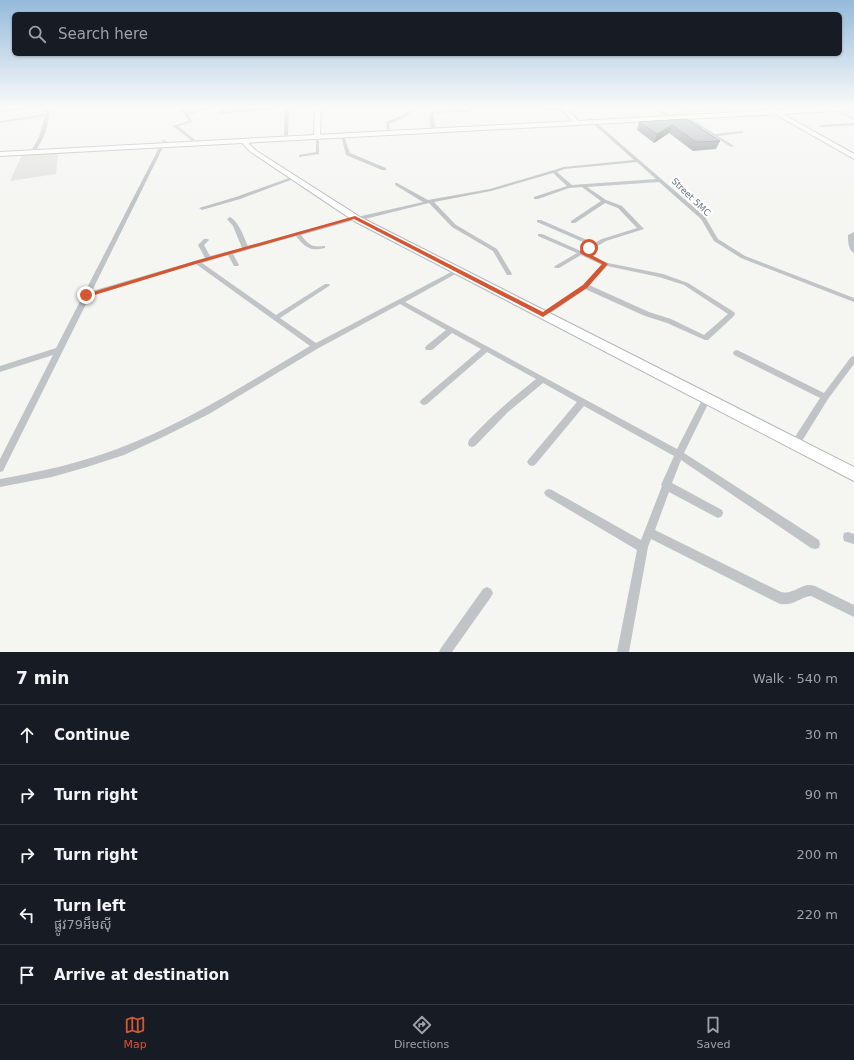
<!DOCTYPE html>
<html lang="en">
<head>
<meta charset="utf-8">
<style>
	body { margin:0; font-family:"DejaVu Sans","Noto Sans Khmer",sans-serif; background:#20242c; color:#f1f3f6 }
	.stop { position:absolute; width:12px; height:12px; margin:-9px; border:3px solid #d45733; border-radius:50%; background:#fff }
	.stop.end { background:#d45733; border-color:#fff; box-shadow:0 1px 4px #0008 }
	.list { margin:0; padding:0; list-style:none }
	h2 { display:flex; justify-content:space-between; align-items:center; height:52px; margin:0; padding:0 16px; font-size:17px }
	h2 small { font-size:13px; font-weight:400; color:#9ea1a6 }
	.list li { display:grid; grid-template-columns:26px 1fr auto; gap:12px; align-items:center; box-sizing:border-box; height:60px; padding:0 16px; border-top:1px solid #363941 }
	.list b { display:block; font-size:15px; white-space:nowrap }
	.list p { margin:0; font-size:13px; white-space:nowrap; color:#9ea1a6 }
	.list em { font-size:13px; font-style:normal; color:#9ea1a6 }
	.icon { flex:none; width:22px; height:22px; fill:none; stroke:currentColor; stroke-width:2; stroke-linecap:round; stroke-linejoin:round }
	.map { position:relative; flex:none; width:854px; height:652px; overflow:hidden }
	.search { position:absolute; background:#171b24; box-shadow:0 1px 3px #0004; left:12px; right:12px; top:12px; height:44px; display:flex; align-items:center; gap:10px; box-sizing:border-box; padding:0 14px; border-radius:6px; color:#9ea1a6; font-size:15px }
	.sheet { height:352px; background:#171b24 }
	nav { display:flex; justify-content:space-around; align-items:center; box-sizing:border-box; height:56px; border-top:1px solid #363941; background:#171b24; font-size:11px; color:#9ea1a6 }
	nav a { display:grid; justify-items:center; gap:2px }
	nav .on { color:#d45733 }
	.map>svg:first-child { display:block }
	.built { fill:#e3e4e2 }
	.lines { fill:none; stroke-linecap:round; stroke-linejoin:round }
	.secondary-casing { stroke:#b3b8bb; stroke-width:2 }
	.primary-casing { stroke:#b2b6b9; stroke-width:2 }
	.street { fill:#c0c4c7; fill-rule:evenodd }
	.secondary { fill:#fff; fill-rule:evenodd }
	.primary { fill:#fff; fill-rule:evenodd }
	.wall { fill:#90969b }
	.shaded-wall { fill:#767a7e }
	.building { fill:#a8afb4; stroke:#767a7e }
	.route { fill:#d45733 }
	.labels { text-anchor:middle; stroke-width:4; stroke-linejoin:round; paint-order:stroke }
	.far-street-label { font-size:9px; fill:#667580; stroke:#fff }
</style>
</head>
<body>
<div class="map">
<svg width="854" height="652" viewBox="0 0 854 652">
	<rect width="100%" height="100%" fill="#f5f5f2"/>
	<path class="built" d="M 678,106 L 794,106 L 794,107 L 687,112 Z
		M 58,153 L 56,174 L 10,181 L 22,155 Z"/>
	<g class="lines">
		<defs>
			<path id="secondary" d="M 315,106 L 321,106 L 320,137 L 317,139 L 314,137 Z
				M 559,106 L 565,106 L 579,122 L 579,124 L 575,124 Z
				M 768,108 L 772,108 L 854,154 L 854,159 L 768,110 Z
				M 244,140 L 248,140 L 249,144 L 255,150 L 360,217 L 854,467 L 854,481 L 354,221 L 251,152 L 243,144 Z"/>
			<path id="primary" d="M 854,106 L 854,110 L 0,156 L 0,152 Z"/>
		</defs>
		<use href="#secondary" class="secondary-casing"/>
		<use href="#primary" class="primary-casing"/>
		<path class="street" d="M 31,106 L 42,106 L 0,113 L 0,111 Z
			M 46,106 L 50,106 C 49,123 45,140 33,154 L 31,154 L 30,153 L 39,137 L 45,116 L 0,123 L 0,121 L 46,114 Z
			M 104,106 L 108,106 L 108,108 L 105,109 Z
			M 178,106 L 182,106 L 187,113 L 212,106 L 219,106 L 225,111 L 289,106 L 288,135 L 286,136 L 284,135 L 285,108 L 219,114 L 218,112 L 222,112 L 216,107 L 188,115 L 192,122 L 178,126 L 195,140 L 192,141 L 173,126 L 189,121 Z
			M 414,106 L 418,106 L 407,116 L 389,124 L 390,129 L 387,130 L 386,122 L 405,114 Z
			M 476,106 L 482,106 L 467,112 L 434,113 L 433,116 L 435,127 L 433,128 L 431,127 L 429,116 L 432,111 L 467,110 Z
			M 529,106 L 537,106 L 548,109 L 565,108 L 567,109 L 548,111 Z
			M 652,106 L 657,106 L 669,115 L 666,116 Z
			M 795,106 L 800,106 L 809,111 L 806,112 Z
			M 834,108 L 854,118 L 854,120 L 833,110 Z
			M 685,116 L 687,116 L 715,134 L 742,131 L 744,132 L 742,133 L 718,136 L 734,146 L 731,147 L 685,118 Z
			M 589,118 L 591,118 L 705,217 L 718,239 L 745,256 L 854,298 L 854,302 L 741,258 L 714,241 L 701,219 L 659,182 L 587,187 L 606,200 L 622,206 L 644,229 L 606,241 L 586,253 L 608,263 L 663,274 L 688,283 L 734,312 L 735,314 L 734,316 L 708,340 L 705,340 L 667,323 L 645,316 L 585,289 L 545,317 L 541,317 L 540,315 L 541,313 L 583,285 L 602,265 L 581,255 L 559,268 L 555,268 L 554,267 L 555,266 L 577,253 L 538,236 L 538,234 L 542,234 L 581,251 L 590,245 L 537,222 L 537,220 L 541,220 L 594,243 L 602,239 L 637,228 L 618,208 L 605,203 L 575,223 L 571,223 L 571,221 L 601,201 L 582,187 L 569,188 L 538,199 L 534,199 L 534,197 L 567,186 L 553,173 L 491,191 L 434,202 L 456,225 L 497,249 L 512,274 L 511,275 L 507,275 L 493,251 L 452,227 L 429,203 L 357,221 L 355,220 L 301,235 C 304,239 309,245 314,246 C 318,247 322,246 325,246 L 325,248 C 310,252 305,247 296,236 L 233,254 L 239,265 L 238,266 L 234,266 L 228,255 L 202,263 L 276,315 L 325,284 L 329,284 L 330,285 L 329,286 L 280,318 L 316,343 L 455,270 L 459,270 L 460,271 L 459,272 L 405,302 L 677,449 L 704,396 L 707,395 L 710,396 L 711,398 L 684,453 L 819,540 L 820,544 L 819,548 L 815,549 L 811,548 L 681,460 L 672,483 L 722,510 L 723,513 L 722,516 L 718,518 L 714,516 L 669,492 L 655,530 L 781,592 C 795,595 802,581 815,586 L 854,605 L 854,617 L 811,596 C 798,598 794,606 780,604 L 651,539 L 648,547 L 629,652 L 617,652 L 637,550 L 546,496 L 544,493 L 546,490 L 549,489 L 552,490 L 641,540 L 662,486 L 661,485 L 674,456 L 584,406 L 535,465 L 532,466 L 529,465 L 527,462 L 529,459 L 577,402 L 543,383 L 508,412 L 475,446 L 472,447 L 469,446 L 468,443 L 469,440 C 489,418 512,398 536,379 L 487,352 L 427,404 L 424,405 L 421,404 L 420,402 L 421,400 L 481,349 L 452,333 L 432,350 L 426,350 L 425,348 L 426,346 L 446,330 L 400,304 L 317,349 L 209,414 L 163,437 L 124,455 L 87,467 L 52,477 L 0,487 L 0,479 C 40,472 80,463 117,449 C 186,423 247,383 310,346 L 196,264 L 90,296 L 3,471 L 0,472 L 0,459 L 53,355 L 0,372 L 0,366 L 56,348 L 163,140 L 166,141 L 92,291 L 205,258 L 198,245 L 204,239 L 208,239 L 209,240 L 204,245 L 210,256 L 242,248 L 233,226 L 227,219 L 230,217 C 240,223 243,236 248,246 L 353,217 L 357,217 L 423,202 L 395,185 L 395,183 L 397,183 L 428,200 L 490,189 L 564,167 L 634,160 L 589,120 ZM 637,162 L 656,179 L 572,185 L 557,172 L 564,169 ZM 607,266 L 659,277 L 684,285 L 728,314 L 704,335 L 671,319 L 649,312 L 589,285 Z
			M 854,123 L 854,125 L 821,127 L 819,126 L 821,125 Z
			M 341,135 L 344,136 L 350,153 L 386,168 L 386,170 L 382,170 L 346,155 Z
			M 316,136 L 319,137 L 319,154 L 299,157 L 299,155 L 316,152 Z
			M 292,177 L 296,178 L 240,199 L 202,210 L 199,208 L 236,197 Z
			M 854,232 L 854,253 C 848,250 848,241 848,235 Z
			M 737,350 L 824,393 L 851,357 L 854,356 L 854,364 L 828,399 L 799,446 L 796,447 L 793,446 L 792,443 L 793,440 L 820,398 L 734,355 L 733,353 L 734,351 Z
			M 848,532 L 854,534 L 854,544 L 844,541 L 843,537 L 844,533 Z
			M 487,587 L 491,589 L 493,593 L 491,597 L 452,652 L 439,652 L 441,648 L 483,589 Z"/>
		<use href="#secondary" class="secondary"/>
		<use href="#primary" class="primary"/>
	</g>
	<path class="wall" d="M 686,119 L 720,141 L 716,149 L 693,151 L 669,133 L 654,143 L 637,130 L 639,122 Z"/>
	<path class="shaded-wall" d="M 672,125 L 669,133 L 654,143 L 657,134 Z"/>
	<path class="building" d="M 686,119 L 720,141 L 696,142 L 672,125 L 657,134 L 639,122 Z"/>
	<linearGradient id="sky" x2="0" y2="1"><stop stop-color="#95badb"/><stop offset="0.54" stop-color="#fafaf9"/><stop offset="1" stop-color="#fafaf9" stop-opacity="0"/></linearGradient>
	<rect width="854" height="198" fill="url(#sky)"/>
	<path class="route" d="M 355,216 L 543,312 L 583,285 L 602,264 L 580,253 L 580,251 L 587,247 L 590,247 L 590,249 L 586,252 L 608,264 L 587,288 L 543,317 L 354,219 L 199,263 L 88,297 L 83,295 L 195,261 Z"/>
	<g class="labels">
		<g class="far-street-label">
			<text transform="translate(691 197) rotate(44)" y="3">Street 5MC</text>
		</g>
	</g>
</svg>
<div class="stop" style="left:589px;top:248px"></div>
<div class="stop end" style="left:86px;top:295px"></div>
<div class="search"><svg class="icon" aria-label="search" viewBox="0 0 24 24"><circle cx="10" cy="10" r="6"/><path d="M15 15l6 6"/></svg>Search here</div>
</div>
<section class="sheet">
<h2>7 min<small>Walk · 540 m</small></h2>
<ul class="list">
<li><svg class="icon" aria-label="ahead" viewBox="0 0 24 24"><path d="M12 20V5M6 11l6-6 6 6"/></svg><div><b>Continue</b></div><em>30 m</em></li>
<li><svg class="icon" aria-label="right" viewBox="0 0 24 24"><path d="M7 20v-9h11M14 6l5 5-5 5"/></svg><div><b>Turn right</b></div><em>90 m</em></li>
<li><svg class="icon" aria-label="right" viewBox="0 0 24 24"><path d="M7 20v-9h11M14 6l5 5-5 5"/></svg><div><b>Turn right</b></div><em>200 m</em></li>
<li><svg class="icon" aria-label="left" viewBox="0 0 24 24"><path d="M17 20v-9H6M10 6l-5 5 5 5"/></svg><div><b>Turn left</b><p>ផ្លូវ79អឹមស៊ី</p></div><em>220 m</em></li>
<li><svg class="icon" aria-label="arrive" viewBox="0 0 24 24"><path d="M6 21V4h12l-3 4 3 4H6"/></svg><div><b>Arrive at destination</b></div></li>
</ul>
</section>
<nav>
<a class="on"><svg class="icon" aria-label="map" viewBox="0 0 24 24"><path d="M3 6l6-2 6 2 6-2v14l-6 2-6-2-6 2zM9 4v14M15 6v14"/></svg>Map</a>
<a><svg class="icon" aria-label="directions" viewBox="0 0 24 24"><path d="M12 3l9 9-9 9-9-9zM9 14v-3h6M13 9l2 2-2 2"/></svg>Directions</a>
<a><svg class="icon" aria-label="saved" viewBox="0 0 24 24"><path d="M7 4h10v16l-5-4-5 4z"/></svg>Saved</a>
</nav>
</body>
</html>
